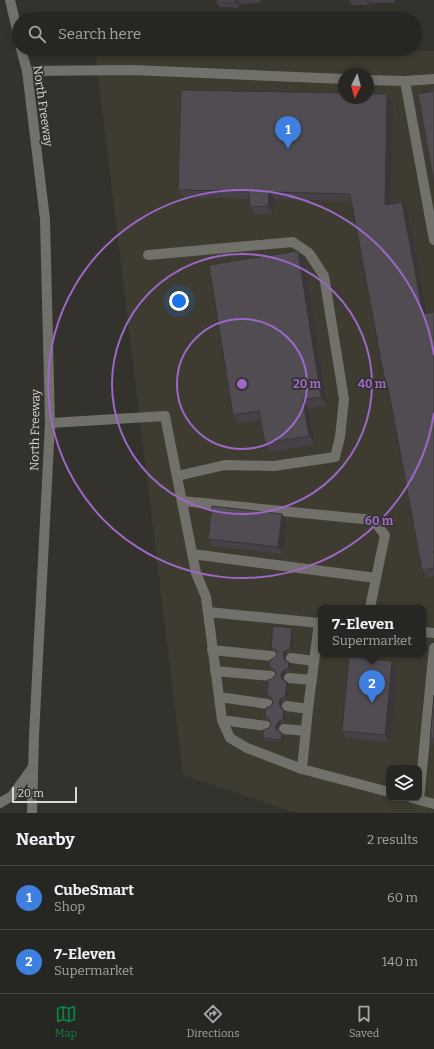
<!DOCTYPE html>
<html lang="en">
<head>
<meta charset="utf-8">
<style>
	body { margin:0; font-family:Bitter,serif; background:#2e2e2a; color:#f1f3f6 }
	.controls { position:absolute; right:12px; bottom:12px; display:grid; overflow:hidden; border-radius:8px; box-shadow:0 2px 6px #0003 }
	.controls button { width:36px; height:36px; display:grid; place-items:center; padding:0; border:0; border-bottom:1px solid #424340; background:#262622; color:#f1f3f6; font:20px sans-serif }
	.compass { position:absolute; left:338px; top:68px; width:36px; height:36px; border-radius:50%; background:#262622; box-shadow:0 2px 6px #0003; rotate:186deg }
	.scale { position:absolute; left:12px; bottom:10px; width:65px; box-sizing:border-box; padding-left:4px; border:2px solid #d9d8d5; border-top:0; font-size:11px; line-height:14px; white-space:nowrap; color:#d9d8d5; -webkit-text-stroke:3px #33322d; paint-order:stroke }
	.you { position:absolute; left:179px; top:301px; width:14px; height:14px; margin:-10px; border:3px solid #fff; border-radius:50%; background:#1a73e8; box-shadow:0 0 0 6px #1a73e833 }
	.badge { display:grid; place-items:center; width:26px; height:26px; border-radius:50%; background:#0b8043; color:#fff; font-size:13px; font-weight:700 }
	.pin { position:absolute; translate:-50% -33px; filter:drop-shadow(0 1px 2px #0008) }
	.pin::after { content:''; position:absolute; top:21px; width:14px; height:12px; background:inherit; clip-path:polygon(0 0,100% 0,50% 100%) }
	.popup { position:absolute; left:318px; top:605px; width:108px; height:52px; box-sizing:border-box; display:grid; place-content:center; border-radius:8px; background:#262622; filter:drop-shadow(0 1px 3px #0005); font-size:13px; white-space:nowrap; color:#a4a5a5 }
	.popup b { font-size:15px; color:#f1f3f6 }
	.popup::after { content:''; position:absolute; left:50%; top:100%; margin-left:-8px; border:8px solid transparent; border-top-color:#262622 }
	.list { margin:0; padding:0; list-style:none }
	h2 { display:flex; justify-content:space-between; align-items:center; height:52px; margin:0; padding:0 16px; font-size:17px }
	h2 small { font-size:13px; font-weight:400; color:#a4a5a5 }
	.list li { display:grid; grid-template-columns:26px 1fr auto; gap:12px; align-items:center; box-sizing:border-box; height:64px; padding:0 16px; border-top:1px solid #424340 }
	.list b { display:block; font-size:15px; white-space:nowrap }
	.list p { margin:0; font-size:13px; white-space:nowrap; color:#a4a5a5 }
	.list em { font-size:13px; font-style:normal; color:#a4a5a5 }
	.icon { flex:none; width:22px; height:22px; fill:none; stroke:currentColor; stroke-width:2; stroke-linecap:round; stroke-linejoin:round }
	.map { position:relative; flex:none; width:434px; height:813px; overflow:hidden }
	.search { position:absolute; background:#262622; box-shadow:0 2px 6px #0003; left:12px; right:12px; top:12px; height:44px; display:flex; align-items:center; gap:10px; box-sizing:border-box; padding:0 14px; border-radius:22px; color:#a4a5a5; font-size:15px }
	.sheet { height:180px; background:#262622 }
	nav { display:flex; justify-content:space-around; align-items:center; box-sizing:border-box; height:56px; border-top:1px solid #424340; background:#262622; font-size:11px; color:#a4a5a5 }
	nav a { display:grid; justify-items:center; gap:2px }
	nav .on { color:#0b8043 }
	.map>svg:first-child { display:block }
	.built { fill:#3e3b30; fill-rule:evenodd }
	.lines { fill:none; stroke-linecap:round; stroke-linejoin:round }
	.service { stroke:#72706a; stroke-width:10 }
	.secondary { stroke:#72706a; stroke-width:10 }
	.wall { fill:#464146 }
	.shaded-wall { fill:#393539 }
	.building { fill:#514c51; stroke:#393539 }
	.ring { fill:none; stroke:#9c68c7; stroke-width:2 }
	.labels { text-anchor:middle; stroke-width:3.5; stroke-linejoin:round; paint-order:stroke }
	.street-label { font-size:12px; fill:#d9d8d5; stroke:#33322d }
	.centre { fill:#9c68c7; stroke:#33322d; stroke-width:2 }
	.ring-label { font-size:12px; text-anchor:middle; font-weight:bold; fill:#9c68c7; stroke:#33322d; stroke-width:3.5; stroke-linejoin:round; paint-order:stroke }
</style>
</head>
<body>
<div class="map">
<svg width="434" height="813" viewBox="0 0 434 813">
	<rect width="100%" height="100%" fill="#33322d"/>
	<path class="built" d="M 95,50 L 434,51 L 434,813 L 297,813 L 183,775 ZM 344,74 L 368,74 L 368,98 L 344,98 ZM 321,608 L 423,608 L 423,654 L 321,654 ZM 389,768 L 419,768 L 419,798 L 389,798 Z"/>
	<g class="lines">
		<path class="service" d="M 27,71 L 132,70 L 344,79
			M 368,80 L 405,81 L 434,79
			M 405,81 L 434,240
			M 148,255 L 293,242 L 309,253 L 324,276 L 344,399 L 340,437 L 335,457 L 274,466 L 225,465 L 177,476
			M 50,423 L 165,416 L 196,573 L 206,597 L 222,720 L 230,738 L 247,748 L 302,769 L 389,792
			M 182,501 L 373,520 L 385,535 L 376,578
			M 192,554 L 376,578 L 370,608
			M 208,612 L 319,623
			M 423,632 L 434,633
			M 212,650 L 272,656
			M 291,658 L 314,661
			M 215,671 L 271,676
			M 289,678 L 312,680
			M 219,697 L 268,704
			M 287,706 L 308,709
			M 222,720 L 266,726
			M 284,729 L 306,731
			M 302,769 L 308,709 L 319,623 L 321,623
			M 412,798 L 434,804
			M 419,800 L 434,648"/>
		<path class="secondary" d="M 10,0 L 19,38
			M 21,49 L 27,71 L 45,219 L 50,423 L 34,736 L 32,813
			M 0,803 L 12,796 L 33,767"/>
	</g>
	<path class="wall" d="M 216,0 L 260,0 L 260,3 L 240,4 L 239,8 L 220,7 L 216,2 Z
		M 340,0 L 395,0 L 395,3 L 370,3 L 370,5 L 352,5 L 349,0 Z
		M 387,94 L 393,102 L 390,204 L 407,209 L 426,313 L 434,312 L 434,576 L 428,577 L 422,570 L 389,391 L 386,387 L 351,201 L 275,199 L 273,213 L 255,214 L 250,207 L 249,199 L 184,197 L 178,190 Z
		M 298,251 L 304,260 L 327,405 L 309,408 L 315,444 L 271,452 L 265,443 L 261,420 L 239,423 L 233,415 Z
		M 282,514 L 287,521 L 283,554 L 213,546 L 208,539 Z
		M 292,628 L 294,630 L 292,652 L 286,654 L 285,658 L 286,661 L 289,662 L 291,665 L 290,672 L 286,672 L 283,677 L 283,679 L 289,684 L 287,700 L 282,702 L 281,705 L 282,709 L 284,710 L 286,712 L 285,723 L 281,723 L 278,728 L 278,730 L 282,733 L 284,736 L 283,742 L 265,741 L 263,738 L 271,724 L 269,721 L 266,720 L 265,717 L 273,702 L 271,699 L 269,698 L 267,695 L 272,679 L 276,674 L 275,672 L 271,670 L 269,667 L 275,657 L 277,654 L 276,652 L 273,650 L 271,647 Z
		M 397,668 L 390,742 L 347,738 L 342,731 Z
		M 434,695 L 434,745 L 430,739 Z"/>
	<path class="shaded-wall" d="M 236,0 L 237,0 L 240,4 L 239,8 L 236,3 Z
		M 366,0 L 367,0 L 370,3 L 370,5 Z
		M 387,94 L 393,102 L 390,213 L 385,205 Z
		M 269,192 L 275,199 L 273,213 L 268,206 Z
		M 402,202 L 407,209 L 428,322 L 423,314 Z
		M 298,251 L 304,260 L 327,405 L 321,397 Z
		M 303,400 L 309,408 L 315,444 L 309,436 Z
		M 282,514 L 287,521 L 283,554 L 278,547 Z
		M 292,628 L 294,630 L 292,652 L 290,649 Z
		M 284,651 L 286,654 L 285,658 L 287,663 L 283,655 Z
		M 392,661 L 397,668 L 390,742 L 385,735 Z
		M 289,662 L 291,665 L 290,672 L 288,669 Z
		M 284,670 L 286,672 L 283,677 L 283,681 L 281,678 L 281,674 Z
		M 287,682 L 289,684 L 287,700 L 285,697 Z
		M 280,699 L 282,702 L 281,705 L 283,711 L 279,703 Z
		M 284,710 L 286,712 L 285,723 L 283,720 Z
		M 279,721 L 281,723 L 278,728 L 278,732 L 276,729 L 276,725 Z
		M 282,733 L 284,736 L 283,742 L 281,740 Z"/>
	<path class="building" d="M 216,0 L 236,0 L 236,3 L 216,2 Z
		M 181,90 L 344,93 L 344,98 L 368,98 L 368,94 L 387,94 L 385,205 L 402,202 L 423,314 L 434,312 L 434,552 L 433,552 L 434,552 L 434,568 L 422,570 L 388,387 L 386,387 L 350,194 L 269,192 L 268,206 L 250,207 L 249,191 L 178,190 Z
		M 434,91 L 434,184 L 418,94 Z
		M 298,251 L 321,397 L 303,400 L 309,436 L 265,443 L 259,411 L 233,415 L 209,265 Z
		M 212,506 L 282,514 L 278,547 L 208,539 Z
		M 273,626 L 292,628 L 290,649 L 284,651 L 283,655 L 285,660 L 289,662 L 288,669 L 284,670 L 281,674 L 281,678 L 287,682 L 285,697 L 280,699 L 279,703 L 281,708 L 284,710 L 283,720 L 279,721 L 276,725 L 276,729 L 282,733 L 281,740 L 263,738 L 263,730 L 269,728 L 271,724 L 268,718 L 265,717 L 266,708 L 271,706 L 273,702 L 270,696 L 267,695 L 268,680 L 272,679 L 276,674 L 275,670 L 269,667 L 270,660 L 275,657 L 277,654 L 276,650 L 271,647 Z
		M 349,657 L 392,661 L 385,735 L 342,731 Z
		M 434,695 L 434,739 L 430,739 Z"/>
	<g class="ring">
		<circle cx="242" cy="384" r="65"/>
		<circle cx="242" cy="384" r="130"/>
		<path d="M434 413A194 194 0 1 1 434 355"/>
	</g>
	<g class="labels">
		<g class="street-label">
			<text transform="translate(43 106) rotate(82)" y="4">North Freeway</text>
			<text transform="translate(35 430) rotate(-89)" y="4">North Freeway</text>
		</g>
	</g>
	<circle cx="242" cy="384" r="6" class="centre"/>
	<g class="ring-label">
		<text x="307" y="388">20 m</text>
		<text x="372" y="388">40 m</text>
		<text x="379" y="525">60 m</text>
	</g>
</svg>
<div class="controls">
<button><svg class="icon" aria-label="layers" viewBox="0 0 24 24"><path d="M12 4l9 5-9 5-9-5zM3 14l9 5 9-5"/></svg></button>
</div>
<svg class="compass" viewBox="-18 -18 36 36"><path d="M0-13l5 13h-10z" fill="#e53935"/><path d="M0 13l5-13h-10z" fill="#a4a5a5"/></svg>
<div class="scale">20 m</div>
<div class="you"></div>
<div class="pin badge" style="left:288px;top:149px;background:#3f7fe0">1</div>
<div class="pin badge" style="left:372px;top:703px;background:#3f7fe0">2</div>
<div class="popup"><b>7-Eleven</b>Supermarket</div>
<div class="search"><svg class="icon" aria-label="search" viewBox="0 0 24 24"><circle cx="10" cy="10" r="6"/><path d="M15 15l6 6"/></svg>Search here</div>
</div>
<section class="sheet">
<h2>Nearby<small>2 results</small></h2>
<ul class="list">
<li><span class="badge" style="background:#3f7fe0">1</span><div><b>CubeSmart</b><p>Shop</p></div><em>60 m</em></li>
<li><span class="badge" style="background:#3f7fe0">2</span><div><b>7-Eleven</b><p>Supermarket</p></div><em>140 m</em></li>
</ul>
</section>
<nav>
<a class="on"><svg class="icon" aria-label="map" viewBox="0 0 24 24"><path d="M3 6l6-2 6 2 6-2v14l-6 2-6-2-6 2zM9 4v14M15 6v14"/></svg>Map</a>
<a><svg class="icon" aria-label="directions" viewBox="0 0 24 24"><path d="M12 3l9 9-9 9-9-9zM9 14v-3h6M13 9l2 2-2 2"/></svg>Directions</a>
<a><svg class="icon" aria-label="saved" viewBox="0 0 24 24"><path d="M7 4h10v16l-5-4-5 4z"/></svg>Saved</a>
</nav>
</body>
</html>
